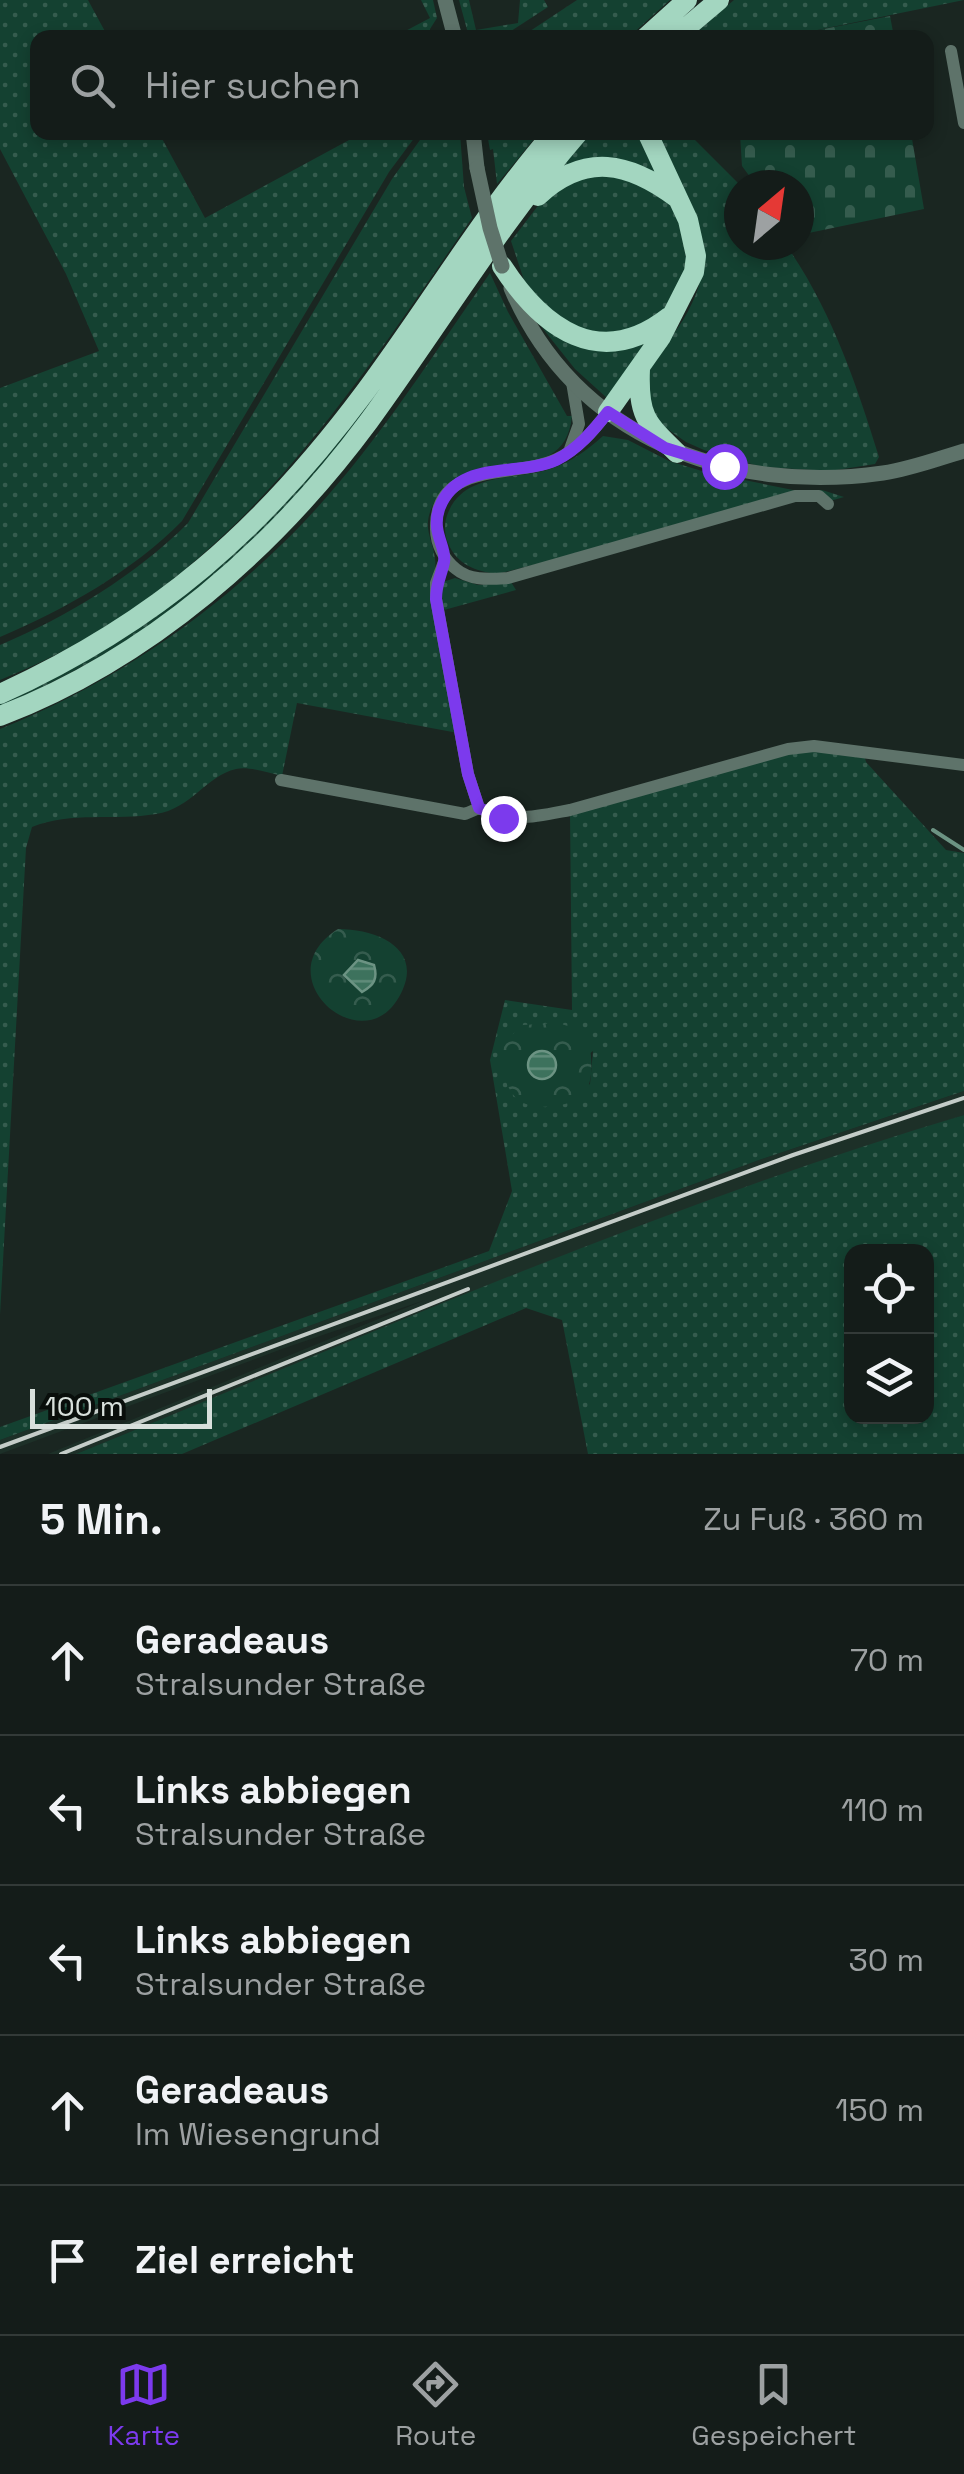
<!DOCTYPE html>
<html lang="de">
<head>
<meta charset="utf-8">
<style>
	body { margin:0; font-family:"Space Grotesk",sans-serif; background:#1d2522; color:#f1f3f6 }
	.controls { position:absolute; right:30px; bottom:30px; display:grid; overflow:hidden; border-radius:20px; box-shadow:0 5px 15px #0003 }
	.controls button { width:90px; height:90px; display:grid; place-items:center; padding:0; border:0; border-bottom:2px solid #333a38; background:#141c19; color:#f1f3f6; font:50px sans-serif }
	.compass { position:absolute; left:724px; top:170px; width:90px; height:90px; border-radius:50%; background:#141c19; box-shadow:0 5px 15px #0003; rotate:29deg }
	.scale { position:absolute; left:30px; bottom:25px; width:182px; box-sizing:border-box; padding-left:10px; border:5px solid #d8e0dc; border-top:0; font-size:28px; line-height:35px; white-space:nowrap; color:#d8e0dc; -webkit-text-stroke:8px #090e0b; paint-order:stroke }
	.stop { position:absolute; width:30px; height:30px; margin:-22px; border:8px solid #7c3aed; border-radius:50%; background:#fff }
	.stop.end { background:#7c3aed; border-color:#fff; box-shadow:0 2px 10px #0008 }
	.list { margin:0; padding:0; list-style:none }
	h2 { display:flex; justify-content:space-between; align-items:center; height:130px; margin:0; padding:0 40px; font-size:42px }
	h2 small { font-size:32px; font-weight:400; color:#9da1a2 }
	.list li { display:grid; grid-template-columns:65px 1fr auto; gap:30px; align-items:center; box-sizing:border-box; height:150px; padding:0 40px; border-top:2px solid #333a38 }
	.list b { display:block; font-size:38px; white-space:nowrap }
	.list p { margin:0; font-size:32px; white-space:nowrap; color:#9da1a2 }
	.list em { font-size:32px; font-style:normal; color:#9da1a2 }
	.icon { flex:none; width:55px; height:55px; fill:none; stroke:currentColor; stroke-width:2; stroke-linecap:round; stroke-linejoin:round }
	.map { position:relative; flex:none; width:964px; height:1454px; overflow:hidden }
	.search { position:absolute; background:#141c19; box-shadow:0 5px 15px #0003; left:30px; right:30px; top:30px; height:110px; display:flex; align-items:center; gap:25px; box-sizing:border-box; padding:0 35px; border-radius:20px; color:#9da1a2; font-size:38px }
	.sheet { height:880px; background:#141c19 }
	nav { display:flex; justify-content:space-around; align-items:center; box-sizing:border-box; height:140px; border-top:2px solid #333a38; background:#141c19; font-size:28px; color:#9da1a2 }
	nav a { display:grid; justify-items:center; gap:5px }
	nav .on { color:#7c3aed }
	.map>svg:first-child { display:block }
	.built { fill:#1d3028 }
	.grass { fill:url(#grass-dots); fill-rule:evenodd }
	.forest { fill:url(#forest-crowns); fill-rule:evenodd }
	.cemetery { fill:url(#cemetery-stones) }
	.water { fill:url(#water-rules); stroke:#6c9383; stroke-width:2.5 }
	.lines { fill:none; stroke-linecap:round; stroke-linejoin:round }
	.stream { stroke:#6c9383; stroke-width:4 }
	.minor { stroke:#5e736a; stroke-width:12 }
	.tertiary { stroke:#5e736a; stroke-width:15 }
	.trunk { stroke:#a3d6c0; stroke-width:20 }
	.rail { stroke:#c4ccc8; stroke-width:4 }
	.tertiary-bridge { stroke:#5e736a; stroke-width:15 }
	.route { stroke:#7c3aed; stroke-width:12 }
</style>
</head>
<body>
<div class="map">
<svg width="964" height="1454" viewBox="0 0 964 1454">
	<defs>
		<pattern id="grass-dots" width="8" height="8" patternUnits="userSpaceOnUse" patternTransform="scale(2.5)"><rect width="8" height="8" fill="#144131"/><path d="M2 2h.1M6 6h.1" fill="none" stroke="#355c4e" stroke-width="1.8" stroke-linecap="round"/></pattern>
		<pattern id="forest-crowns" width="20" height="18" patternUnits="userSpaceOnUse" patternTransform="scale(2.5)"><rect width="20" height="18" fill="#144131"/><path d="M2 6a3 3 0 1 1 6 0M12 15a3 3 0 1 1 6 0" fill="none" stroke="#355c4e"/></pattern>
		<pattern id="cemetery-stones" width="16" height="16" patternUnits="userSpaceOnUse" patternTransform="scale(2.5)"><rect width="16" height="16" fill="#144131"/><path d="M2 7V4a2 2 0 0 1 4 0v3zM10 15v-3a2 2 0 0 1 4 0v3z" fill="#355c4e"/></pattern>
		<pattern id="water-rules" width="6" height="5" patternUnits="userSpaceOnUse" patternTransform="scale(2.5)"><rect width="6" height="5" fill="#3d725d"/><path d="M0 2.5h6" fill="none" stroke="#618c7b"/></pattern>
	</defs>
	<rect width="100%" height="100%" fill="#1a2621"/>
	<path class="built" d="M 964,1091 L 964,1115 L 722,1196 L 507,1279 L 76,1454 L 48,1454 L 425,1300 L 282,1349 L 0,1454 L 0,1440 L 759,1160 Z"/>
	<path class="grass" d="M 0,0 L 88,0 L 108,37 L 38,38 L 38,132 L 159,133 L 205,218 L 362,133 L 418,133 L 389,172 L 182,521 C 133,571 64,610 0,637 L 0,388 L 99,351 L 66,274 L 0,149 Z
		M 421,0 L 433,0 L 437,18 L 430,29 L 430,37 L 394,37 L 430,18 Z
		M 459,0 L 469,0 L 476,30 L 518,23 L 520,0 L 544,0 L 548,7 L 502,37 L 469,37 Z
		M 577,0 L 670,0 L 629,37 L 521,37 Z
		M 734,0 L 964,0 L 783,37 L 689,38 Z
		M 425,133 L 460,133 L 464,187 L 472,218 C 341,408 225,590 0,680 L 0,645 C 67,617 136,575 188,523 L 392,179 Z
		M 487,133 L 539,133 L 497,184 L 493,149 L 490,150 Z
		M 562,133 L 571,133 C 520,202 469,272 418,342 C 359,423 298,507 221,573 C 154,630 79,671 0,707 L 0,701 L 217,569 Z
		M 586,133 L 641,133 L 665,181 L 557,172 Z
		M 652,133 L 688,133 L 740,185 L 739,245 L 786,245 C 831,309 856,383 879,457 L 875,464 L 830,471 L 762,467 L 704,450 L 686,442 L 656,421 L 645,380 C 654,357 670,340 683,320 C 728,247 688,198 652,133 Z
		M 607,171 L 661,193 L 678,216 L 687,263 L 673,300 L 654,320 L 613,335 L 568,327 L 526,286 L 511,241 L 537,207 L 560,185 Z
		M 490,273 L 508,312 L 567,416 L 572,416 C 564,497 461,436 432,507 C 422,529 433,539 435,559 C 437,571 431,585 432,597 C 436,642 449,689 458,733 L 297,703 L 282,776 C 268,773 249,766 236,769 C 206,776 191,809 156,814 C 115,821 71,811 32,827 L 26,848 L 0,1315 L 0,729 C 114,683 216,613 302,524 C 374,449 431,358 490,273 Z
		M 536,320 L 562,337 L 656,332 L 607,398 L 575,369 Z
		M 603,436 L 628,440 L 669,461 L 705,472 L 793,490 L 822,490 L 844,497 L 830,501 L 822,493 L 497,574 C 476,571 457,565 448,543 C 444,533 444,522 448,513 C 464,472 517,480 550,469 C 571,462 586,451 603,436 Z
		M 455,578 L 478,585 L 511,582 L 516,590 L 444,610 L 440,589 L 443,582 Z
		M 814,751 L 864,754 L 866,762 L 946,850 L 964,853 L 964,1091 L 759,1160 L 0,1440 L 0,1427 L 489,1251 L 512,1191 L 490,1060 L 505,1000 L 572,1010 L 570,813 L 788,753 ZM 593,1051 L 590,1084 L 552,1106 L 525,1103 Z
		M 964,1115 L 964,1454 L 588,1454 L 562,1320 L 526,1308 L 182,1454 L 76,1454 C 369,1335 661,1205 964,1115 ZM 852,1252 L 926,1252 L 926,1416 L 852,1416 Z"/>
	<path class="forest" d="M 338,929 C 379,929 426,950 399,997 C 362,1063 263,976 338,929 ZM 358,960 L 374,965 L 362,991 L 345,975 Z
		M 557,1023 C 588,1030 593,1043 591,1074 C 590,1082 589,1089 582,1095 C 569,1108 530,1112 516,1098 C 503,1084 501,1064 499,1046 L 523,1025 Z"/>
	<path class="cemetery" d="M 890,16 L 894,37 L 783,37 Z
		M 710,133 L 911,133 L 924,209 L 799,235 L 799,185 L 756,185 L 742,166 L 740,134 L 716,139 Z"/>
	<path class="water" d="M 358,960 L 374,965 C 378,979 374,985 362,992 L 344,975 Z
		M528 1065a14 14 0 1 1 28 0a14 14 0 1 1-28 0Z"/>
	<g class="lines">
		<path class="stream" d="M 933,830 L 964,850"/>
		<path class="minor" d="M 951,51 L 964,123
			M 608,412 C 594,430 578,449 557,459 C 517,479 434,459 436,529 C 436,544 444,560 456,569 C 470,581 490,579 508,578 L 795,496 L 819,496 L 828,504
			M 570,449 L 579,424 L 572,382
			M 445,559 L 436,583 L 436,599 L 468,774 L 479,808
			M 281,780 L 465,814 L 479,808 C 514,823 534,817 570,810 L 788,749 L 814,746 L 964,765"/>
		<path class="tertiary" d="M 445,0 L 455,38
			M 473,132 L 477,168
			M 511,288 C 574,438 730,495 883,473 C 911,469 937,459 964,451"/>
		<path class="trunk" d="M 645,38 L 687,0
			M 674,38 L 719,0
			M 538,196 C 585,152 629,162 677,198
			M 502,266 C 543,329 600,371 669,317
			M 640,369 C 638,415 645,422 677,453
			M 608,412 L 661,337 L 694,272 L 696,256 L 688,220 L 647,132
			M 0,694 C 158,622 262,530 365,392 C 429,306 483,214 554,132
			M 0,716 C 149,659 275,548 369,421 C 439,325 501,222 579,132"/>
		<path class="rail" d="M 0,1447 L 793,1155 L 964,1098
			M 61,1454 L 468,1289"/>
		<path class="tertiary-bridge" d="M 477,168 L 490,228 L 502,266"/>
	</g>
	<g class="lines">
		<path class="route" d="M 503,818 L 479,808 L 468,774 L 436,599 C 436,584 441,576 444,562 C 447,547 431,533 439,509 C 457,459 518,477 556,460 C 577,450 594,430 608,412 L 665,448 L 724,466"/>
	</g>
</svg>
<div class="controls">
<button><svg class="icon" aria-label="locate" viewBox="0 0 24 24"><circle cx="12" cy="12" r="6"/><path d="M12 2v4M12 18v4M2 12h4M18 12h4"/></svg></button>
<button><svg class="icon" aria-label="layers" viewBox="0 0 24 24"><path d="M12 4l9 5-9 5-9-5zM3 14l9 5 9-5"/></svg></button>
</div>
<svg class="compass" viewBox="-18 -18 36 36"><path d="M0-13l5 13h-10z" fill="#e53935"/><path d="M0 13l5-13h-10z" fill="#9da1a2"/></svg>
<div class="scale">100 m</div>
<div class="stop" style="left:724px;top:466px"></div>
<div class="stop end" style="left:503px;top:818px"></div>
<div class="search"><svg class="icon" aria-label="search" viewBox="0 0 24 24"><circle cx="10" cy="10" r="6"/><path d="M15 15l6 6"/></svg>Hier suchen</div>
</div>
<section class="sheet">
<h2>5 Min.<small>Zu Fuß · 360 m</small></h2>
<ul class="list">
<li><svg class="icon" aria-label="ahead" viewBox="0 0 24 24"><path d="M12 20V5M6 11l6-6 6 6"/></svg><div><b>Geradeaus</b><p>Stralsunder Straße</p></div><em>70 m</em></li>
<li><svg class="icon" aria-label="left" viewBox="0 0 24 24"><path d="M17 20v-9H6M10 6l-5 5 5 5"/></svg><div><b>Links abbiegen</b><p>Stralsunder Straße</p></div><em>110 m</em></li>
<li><svg class="icon" aria-label="left" viewBox="0 0 24 24"><path d="M17 20v-9H6M10 6l-5 5 5 5"/></svg><div><b>Links abbiegen</b><p>Stralsunder Straße</p></div><em>30 m</em></li>
<li><svg class="icon" aria-label="ahead" viewBox="0 0 24 24"><path d="M12 20V5M6 11l6-6 6 6"/></svg><div><b>Geradeaus</b><p>Im Wiesengrund</p></div><em>150 m</em></li>
<li><svg class="icon" aria-label="arrive" viewBox="0 0 24 24"><path d="M6 21V4h12l-3 4 3 4H6"/></svg><div><b>Ziel erreicht</b></div></li>
</ul>
</section>
<nav>
<a class="on"><svg class="icon" aria-label="map" viewBox="0 0 24 24"><path d="M3 6l6-2 6 2 6-2v14l-6 2-6-2-6 2zM9 4v14M15 6v14"/></svg>Karte</a>
<a><svg class="icon" aria-label="directions" viewBox="0 0 24 24"><path d="M12 3l9 9-9 9-9-9zM9 14v-3h6M13 9l2 2-2 2"/></svg>Route</a>
<a><svg class="icon" aria-label="saved" viewBox="0 0 24 24"><path d="M7 4h10v16l-5-4-5 4z"/></svg>Gespeichert</a>
</nav>
</body>
</html>
